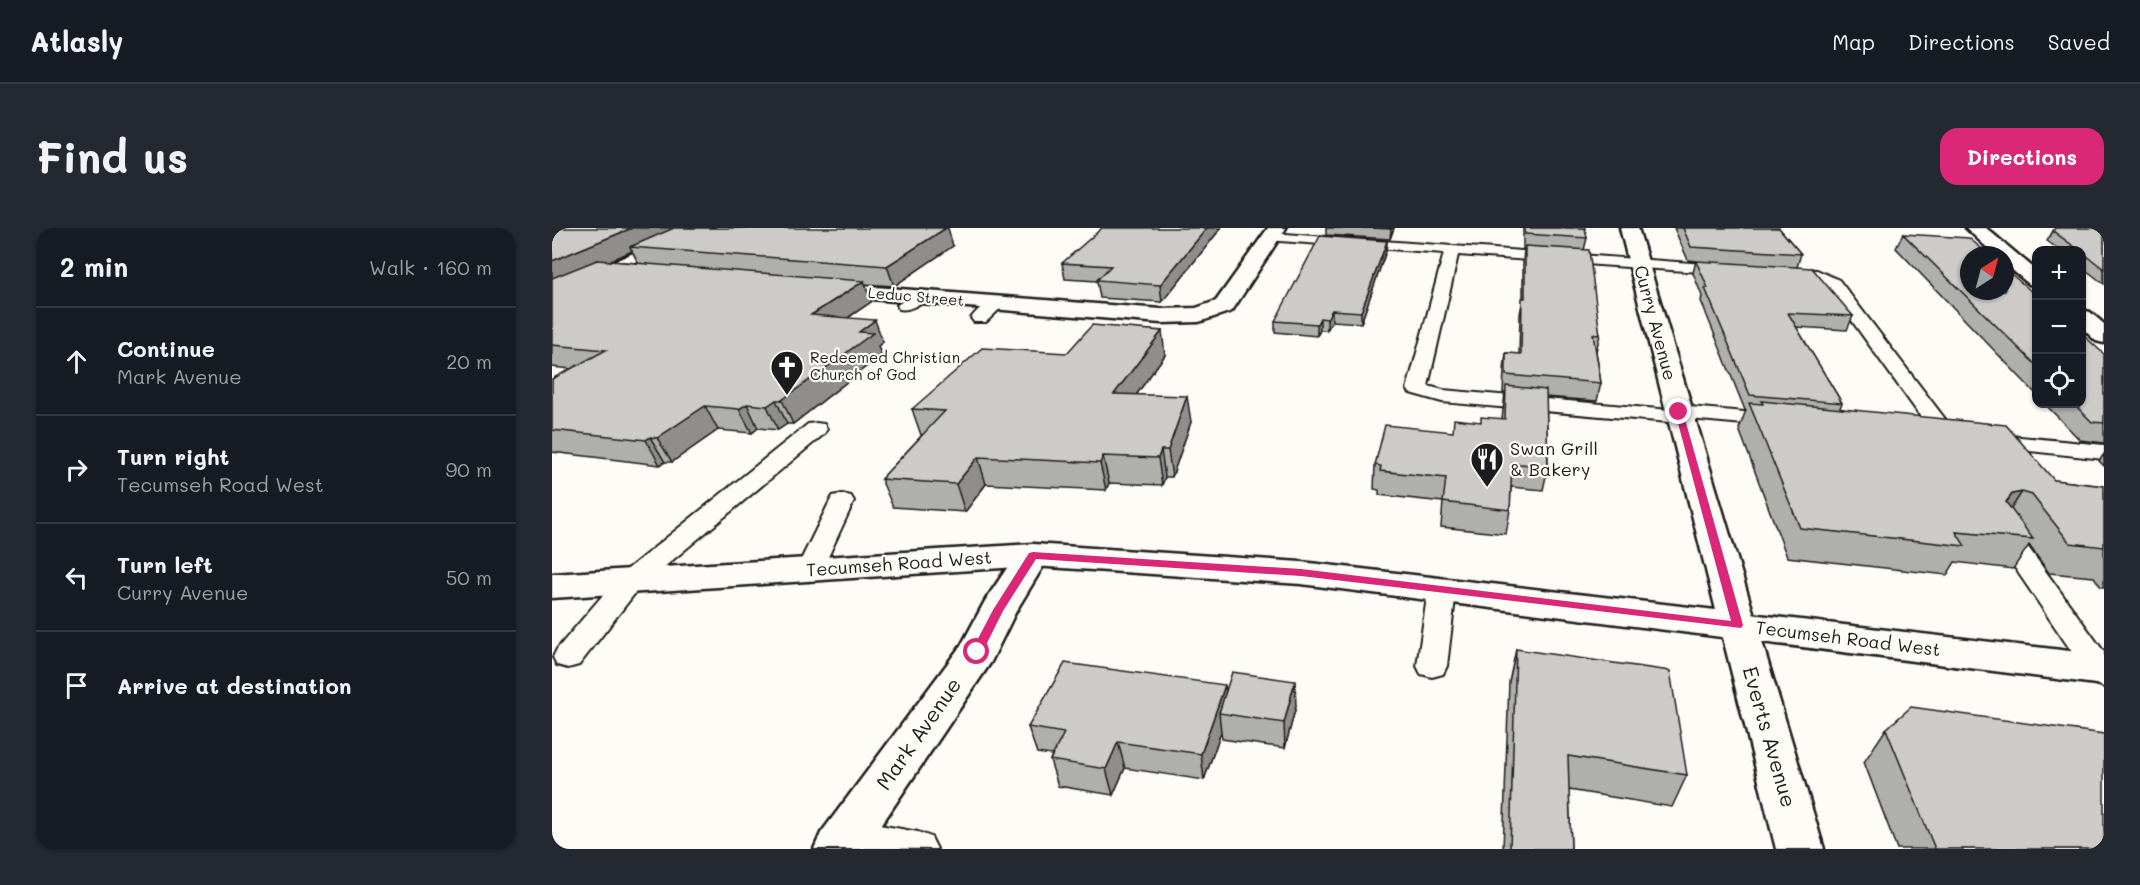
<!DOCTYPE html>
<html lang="en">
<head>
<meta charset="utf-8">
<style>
	body { margin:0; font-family:Mali,sans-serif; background:#242831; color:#f1f3f6 }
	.controls { position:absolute; right:18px; top:18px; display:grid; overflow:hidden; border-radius:12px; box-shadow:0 2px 4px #0004 }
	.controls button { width:54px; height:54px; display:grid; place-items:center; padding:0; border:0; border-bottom:2px solid #363941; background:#171b24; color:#f1f3f6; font:30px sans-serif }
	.compass { position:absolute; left:1408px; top:18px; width:54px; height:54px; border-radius:50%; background:#171b24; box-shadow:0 2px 4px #0004; rotate:36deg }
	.stop { position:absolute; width:18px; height:18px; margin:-14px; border:4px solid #db2777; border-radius:50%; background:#fff }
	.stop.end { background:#db2777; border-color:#fff; box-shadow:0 2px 6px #0008 }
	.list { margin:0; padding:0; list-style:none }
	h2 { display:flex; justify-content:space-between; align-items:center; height:78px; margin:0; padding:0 24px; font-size:26px }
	h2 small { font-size:20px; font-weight:400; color:#9ea1a6 }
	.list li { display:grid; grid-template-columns:39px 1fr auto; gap:18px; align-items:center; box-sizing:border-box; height:108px; padding:0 24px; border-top:2px solid #363941 }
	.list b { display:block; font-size:22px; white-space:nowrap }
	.list p { margin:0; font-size:20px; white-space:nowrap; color:#9ea1a6 }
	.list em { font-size:20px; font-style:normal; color:#9ea1a6 }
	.icon { flex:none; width:33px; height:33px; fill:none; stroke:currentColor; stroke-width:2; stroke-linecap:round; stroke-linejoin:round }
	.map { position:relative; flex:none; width:1552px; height:621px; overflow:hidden; border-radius:18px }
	header { display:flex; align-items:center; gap:36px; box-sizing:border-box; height:84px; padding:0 30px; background:#171b24; border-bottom:2px solid #363941 }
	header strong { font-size:28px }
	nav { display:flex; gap:33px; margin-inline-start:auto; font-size:21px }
	.intro { display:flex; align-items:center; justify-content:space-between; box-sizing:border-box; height:144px; padding:0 36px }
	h1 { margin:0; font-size:42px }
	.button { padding:15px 27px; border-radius:18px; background:#db2777; color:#fff; font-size:21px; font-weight:700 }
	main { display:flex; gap:36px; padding:0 36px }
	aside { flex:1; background:#171b24; border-radius:18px; box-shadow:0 2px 4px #0004 }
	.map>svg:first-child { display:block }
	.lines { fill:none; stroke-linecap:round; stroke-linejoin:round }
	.lane-casing { stroke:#1c1c1c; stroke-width:4 }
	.street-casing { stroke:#1c1c1c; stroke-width:5 }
	.secondary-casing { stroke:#1c1c1c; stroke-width:5 }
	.lane { fill:#fdfcf7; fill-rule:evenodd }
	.street { fill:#fdfcf7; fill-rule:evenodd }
	.secondary { fill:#fdfcf7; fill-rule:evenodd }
	.wall { fill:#afafac; stroke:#1c1c1c; stroke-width:1.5; fill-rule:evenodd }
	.shaded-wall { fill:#8f8e8c; stroke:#1c1c1c; stroke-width:1.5 }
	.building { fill:#cccbc8; stroke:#1c1c1c; stroke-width:1.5 }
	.route { fill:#db2777 }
	.labels { text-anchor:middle; stroke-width:4.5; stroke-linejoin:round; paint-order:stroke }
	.far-street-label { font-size:15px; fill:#1c1c1c; stroke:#fdfcf7 }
	.far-poi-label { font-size:15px; fill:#1c1c1c; stroke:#fdfcf7; text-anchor:start }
	.street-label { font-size:18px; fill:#1c1c1c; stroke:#fdfcf7 }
	.poi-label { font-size:18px; fill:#1c1c1c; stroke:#fdfcf7; text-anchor:start }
	.near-street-label { font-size:21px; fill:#1c1c1c; stroke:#fdfcf7 }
</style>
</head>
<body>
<header>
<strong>Atlasly</strong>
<nav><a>Map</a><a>Directions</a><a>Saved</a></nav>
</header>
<div class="intro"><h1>Find us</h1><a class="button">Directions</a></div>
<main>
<aside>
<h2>2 min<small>Walk · 160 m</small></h2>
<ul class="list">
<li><svg class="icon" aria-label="ahead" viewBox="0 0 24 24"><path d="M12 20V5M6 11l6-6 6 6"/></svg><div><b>Continue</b><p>Mark Avenue</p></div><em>20 m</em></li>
<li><svg class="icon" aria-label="right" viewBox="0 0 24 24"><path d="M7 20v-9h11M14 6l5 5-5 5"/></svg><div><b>Turn right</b><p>Tecumseh Road West</p></div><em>90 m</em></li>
<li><svg class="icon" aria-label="left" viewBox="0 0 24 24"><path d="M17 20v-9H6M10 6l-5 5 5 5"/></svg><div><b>Turn left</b><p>Curry Avenue</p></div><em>50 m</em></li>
<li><svg class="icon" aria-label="arrive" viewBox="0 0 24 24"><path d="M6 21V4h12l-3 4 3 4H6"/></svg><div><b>Arrive at destination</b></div></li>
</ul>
</aside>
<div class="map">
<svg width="1552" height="621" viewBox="0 0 1552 621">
	<rect width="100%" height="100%" fill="#fdfcf7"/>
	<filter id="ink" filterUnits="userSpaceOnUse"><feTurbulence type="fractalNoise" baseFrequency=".0167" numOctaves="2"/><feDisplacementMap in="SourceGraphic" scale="12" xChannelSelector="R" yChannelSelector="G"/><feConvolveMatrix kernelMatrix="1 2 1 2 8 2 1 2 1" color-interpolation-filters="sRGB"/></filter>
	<g filter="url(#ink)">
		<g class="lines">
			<defs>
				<path id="lane" d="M 719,5 L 1181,38 L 1184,41 L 1181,44 L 1176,46 L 906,27 L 876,158 L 891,162 L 1118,182 L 1127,178 L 1225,187 L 1232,189 L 1236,193 L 1232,197 L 1225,199 L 1137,191 L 1128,195 L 890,174 L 858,165 L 855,161 L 892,25 L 714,12 L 712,9 L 714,6 Z
					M 1231,40 L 1265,42 L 1287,52 L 1403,204 L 1406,209 L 1403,214 L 1395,216 L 1387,214 L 1275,58 L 1262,52 L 1225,48 L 1223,45 L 1225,42 Z
					M 366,64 L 374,69 C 368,77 357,83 347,81 L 345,77 Z
					M 446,70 L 454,75 L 434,94 L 422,94 L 419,90 C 425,82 436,72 446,70 Z
					M 264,195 L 272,196 L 275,201 L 272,206 L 87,360 L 27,437 L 16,440 L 5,437 L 1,429 L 5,421 L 67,348 L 256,196 Z
					M 1438,206 L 1552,217 L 1552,231 L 1430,218 L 1427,213 L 1430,208 Z
					M 290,266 L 299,268 L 302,273 L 270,342 L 266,348 L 257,351 L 248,348 L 244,342 L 278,273 L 281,268 Z
					M 1451,295 L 1460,297 L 1552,424 L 1552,459 L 1541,455 L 1438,303 L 1442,297 Z
					M 890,353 L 900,355 L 904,362 L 895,438 L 891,446 L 880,449 L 869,446 L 865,438 L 876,362 L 880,355 Z
					M 294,591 L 366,604 L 379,609 L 385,621 L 281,620 L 276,608 L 281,596 Z"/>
				<path id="street" d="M 716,0 L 734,0 L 680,83 L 647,94 L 609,95 L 270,67 L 263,65 L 260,61 L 263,57 L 270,55 L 609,81 L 644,80 L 664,73 Z
					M 1068,0 L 1086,0 L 1272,621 L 1224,621 Z
					M 1414,0 L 1434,0 L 1484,42 L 1484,58 L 1477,56 L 1453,36 L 1453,27 L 1443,27 Z
					M 1530,82 L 1538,84 L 1552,96 L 1552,115 L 1544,113 L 1530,100 Z
					M 481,316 L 493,319 L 498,327 L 464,383 L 439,434 L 313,621 L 262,621 L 269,605 L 410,416 L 433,373 L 469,319 Z"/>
				<path id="secondary" d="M 138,0 L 162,0 L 159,4 L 0,75 L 0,61 Z
					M 481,316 L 749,334 L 1552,427 L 1552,457 L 749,356 L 481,338 L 0,370 L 0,346 Z"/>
			</defs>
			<use href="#lane" class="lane-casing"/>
			<use href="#street" class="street-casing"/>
			<use href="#secondary" class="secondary-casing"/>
			<use href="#lane" class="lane"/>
			<use href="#street" class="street"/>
			<use href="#secondary" class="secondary"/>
		</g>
		<path class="wall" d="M 0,0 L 401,18 L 342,58 L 313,56 L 319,74 L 296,90 L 331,114 L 326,118 L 329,127 L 241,196 L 235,196 L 226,202 L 206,200 L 200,205 L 166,202 L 120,234 L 113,234 L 108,237 L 0,224 L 0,151 L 20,141 L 0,139 ZM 80,23 L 86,35 L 57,33 Z
			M 669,0 L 610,74 L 548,70 L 545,53 L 513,51 L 510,35 Z
			M 774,0 L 842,0 L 838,11 L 774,7 Z
			M 971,0 L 1033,0 L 1035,10 L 1032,22 L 1048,107 L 1044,123 L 1049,155 L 1045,173 L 994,169 L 996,239 L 991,262 L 959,259 L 958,282 L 954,306 L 889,299 L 891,274 L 827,267 L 827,262 L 822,261 L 823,237 L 901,204 L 929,194 L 950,191 L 953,165 L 951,165 L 952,142 L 954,125 L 967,126 L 968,86 L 971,70 L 971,33 L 972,21 L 971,21 Z
			M 1122,0 L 1227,0 L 1249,26 L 1245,39 L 1301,88 L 1295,102 L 1244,99 L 1290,175 L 1288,180 L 1502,252 L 1552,258 L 1552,359 L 1549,359 L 1542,349 L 1497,345 L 1477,317 L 1461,341 L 1403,334 L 1395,347 L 1235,329 L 1187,201 L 1194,182 L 1193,182 L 1149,73 L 1150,68 L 1141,45 L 1144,33 L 1136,32 Z
			M 1552,0 L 1552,56 L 1530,39 L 1530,22 L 1508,22 L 1495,13 L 1501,3 Z
			M 1351,6 L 1485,68 L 1485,167 L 1344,20 Z
			M 835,13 L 834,23 L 809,95 L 780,93 L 775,102 L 768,102 L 765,108 L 723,104 L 723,93 Z
			M 515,125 L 613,127 L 584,167 L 639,194 L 620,249 L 613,249 L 610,257 L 557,255 L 554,262 L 434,256 L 413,284 L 341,279 L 329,251 L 370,207 L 369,207 L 360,181 Z
			M 1552,126 L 1552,215 L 1528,212 L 1493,176 L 1530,176 Z
			M 1552,226 L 1552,238 L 1547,233 Z
			M 964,421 L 1135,547 L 1120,579 L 1017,562 L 1019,621 L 951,621 L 957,454 Z
			M 674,464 L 744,478 L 733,520 L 670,511 L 669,504 L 652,552 L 573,540 L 561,567 L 506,558 L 498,532 L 500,527 L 485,525 L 476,499 Z
			M 1334,501 L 1552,621 L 1345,621 L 1312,534 Z"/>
		<path class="shaded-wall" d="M 80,0 L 132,0 L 78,19 L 80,23 L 0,59 L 0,33 Z
			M 394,0 L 396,0 L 401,18 L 342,58 L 335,38 Z
			M 655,0 L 669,0 L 610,74 L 608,57 Z
			M 839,0 L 842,0 L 838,11 L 839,1 Z
			M 835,13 L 834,23 L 809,95 L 809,84 Z
			M 312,53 L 319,74 L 268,108 L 259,87 Z
			M 780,82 L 780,93 L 775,102 L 775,91 Z
			M 768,90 L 768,102 L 765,108 L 765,96 Z
			M 323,92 L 331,114 L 326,118 L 329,127 L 241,196 L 230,172 L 307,104 Z
			M 610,103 L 613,127 L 566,192 L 562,166 Z
			M 635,168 L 639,194 L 620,249 L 616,222 Z
			M 224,172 L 235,196 L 226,202 L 215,178 Z
			M 195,176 L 206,200 L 200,205 L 187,181 Z
			M 153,178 L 166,202 L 120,234 L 105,210 Z
			M 98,209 L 113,234 L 108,237 L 94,212 Z
			M 609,222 L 613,249 L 610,257 L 606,230 Z
			M 551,228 L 557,255 L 554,262 L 548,235 Z
			M 426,229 L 434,256 L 413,284 L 404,256 Z
			M 1470,264 L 1451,293 L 1436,303 L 1460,266 Z
			M 743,453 L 744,478 L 733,520 L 732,495 Z
			M 673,457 L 676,483 L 667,485 L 669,504 L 652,552 L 649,526 Z
			M 566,514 L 573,540 L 561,567 L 554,541 Z"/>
		<path class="building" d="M 0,0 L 80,0 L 0,33 Z
			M 122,0 L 394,0 L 335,38 L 78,19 Z
			M 550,0 L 655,0 L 608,57 L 545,52 L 559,38 L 510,35 Z
			M 818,0 L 839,0 L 839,1 Z
			M 973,0 L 1033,0 L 1035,10 L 973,6 Z
			M 1131,0 L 1227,0 L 1249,26 L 1139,19 Z
			M 1503,0 L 1552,0 L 1552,41 L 1530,24 L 1530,22 L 1527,22 L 1501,3 Z
			M 1351,6 L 1417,10 L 1437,27 L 1417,27 L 1417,63 L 1453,63 L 1453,41 L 1485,68 L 1485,138 Z
			M 768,8 L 835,13 L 809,84 L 780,82 L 775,91 L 768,90 L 765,96 L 723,93 Z
			M 973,18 L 1037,22 L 1048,107 L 1041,106 L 1049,155 L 954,147 L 954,125 L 969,126 L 970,70 L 973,70 Z
			M 45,32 L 312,53 L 259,87 L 323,92 L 307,104 L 321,105 L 230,172 L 224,172 L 215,178 L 195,176 L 187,181 L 153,178 L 105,210 L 98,209 L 94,212 L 0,202 L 0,151 L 54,122 L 0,117 L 0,50 Z
			M 1144,33 L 1260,40 L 1301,88 L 1236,85 L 1290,175 L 1198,167 L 1153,60 L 1156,60 Z
			M 540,97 L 610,103 L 562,166 L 635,168 L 616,222 L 609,222 L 606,230 L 551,228 L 548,235 L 426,229 L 404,256 L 329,251 L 393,183 L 360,181 L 430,120 L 515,125 Z
			M 1530,106 L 1552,126 L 1552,195 L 1540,194 L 1522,176 L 1530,176 Z
			M 954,158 L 994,162 L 996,239 L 960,235 L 958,282 L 891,274 L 894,250 L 828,243 L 829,238 L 823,237 L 833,197 L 901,204 L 902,191 L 929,194 L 929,189 L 953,191 Z
			M 1209,173 L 1454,197 L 1502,252 L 1552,258 L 1552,319 L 1518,315 L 1480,267 L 1470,264 L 1460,266 L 1454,274 L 1481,311 L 1404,304 L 1413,318 L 1248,300 L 1197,175 L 1211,176 Z
			M 964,421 L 1118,443 L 1135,547 L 1016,528 L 1019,621 L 958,621 Z
			M 513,435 L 673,457 L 649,526 L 566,514 L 554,541 L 498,532 L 512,505 L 476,499 Z
			M 680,444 L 743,453 L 732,495 L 667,485 Z
			M 1359,479 L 1552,506 L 1552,621 L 1383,621 L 1334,501 Z"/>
	</g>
	<path class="route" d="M 1127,182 L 1131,184 L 1191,397 L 1189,400 L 749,348 L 484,331 L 451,383 L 429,427 L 425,428 L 419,424 L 441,382 L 477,325 L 481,324 L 749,341 L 1179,393 L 1123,184 Z"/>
	<defs>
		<symbol id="church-pin" viewBox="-11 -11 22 30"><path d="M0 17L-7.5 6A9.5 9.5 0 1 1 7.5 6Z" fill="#1c1c1c" stroke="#fdfcf7"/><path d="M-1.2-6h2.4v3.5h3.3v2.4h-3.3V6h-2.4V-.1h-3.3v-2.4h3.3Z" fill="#fff"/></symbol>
		<symbol id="restaurant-pin" viewBox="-11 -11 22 30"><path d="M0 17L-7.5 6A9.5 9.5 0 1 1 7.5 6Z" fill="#1c1c1c" stroke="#fdfcf7"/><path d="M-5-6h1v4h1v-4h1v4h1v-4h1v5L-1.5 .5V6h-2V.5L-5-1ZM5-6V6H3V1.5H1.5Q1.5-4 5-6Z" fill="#fff"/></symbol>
	</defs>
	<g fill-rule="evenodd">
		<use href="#church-pin" x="216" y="120" width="38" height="52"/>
		<use href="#restaurant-pin" x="916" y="212" width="38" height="52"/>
	</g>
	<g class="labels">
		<g class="far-street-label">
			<text transform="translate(364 69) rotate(5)" y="5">Leduc Street</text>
		</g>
		<g class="far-poi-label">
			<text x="258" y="135">Redeemed Christian<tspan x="258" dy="17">Church of God</tspan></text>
		</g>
		<g class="street-label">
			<text transform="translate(1103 95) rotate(75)" y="6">Curry Avenue</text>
			<text transform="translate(347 336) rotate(-4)" y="6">Tecumseh Road West</text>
			<text transform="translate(1296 411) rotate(7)" y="6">Tecumseh Road West</text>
		</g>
		<g class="poi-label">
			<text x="958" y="227">Swan Grill<tspan x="958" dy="21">&amp; Bakery</tspan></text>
		</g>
		<g class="near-street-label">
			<text transform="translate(367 506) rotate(-55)" y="7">Mark Avenue</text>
			<text transform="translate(1217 509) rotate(74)" y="7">Everts Avenue</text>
		</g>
	</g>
</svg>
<div class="controls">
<button>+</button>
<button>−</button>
<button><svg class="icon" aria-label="locate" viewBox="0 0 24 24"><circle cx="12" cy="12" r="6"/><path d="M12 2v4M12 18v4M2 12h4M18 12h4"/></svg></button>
</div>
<svg class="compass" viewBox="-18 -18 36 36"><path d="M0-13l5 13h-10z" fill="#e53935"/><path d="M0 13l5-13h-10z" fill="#9ea1a6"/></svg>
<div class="stop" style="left:425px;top:424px"></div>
<div class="stop end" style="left:1127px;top:184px"></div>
</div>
</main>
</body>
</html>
